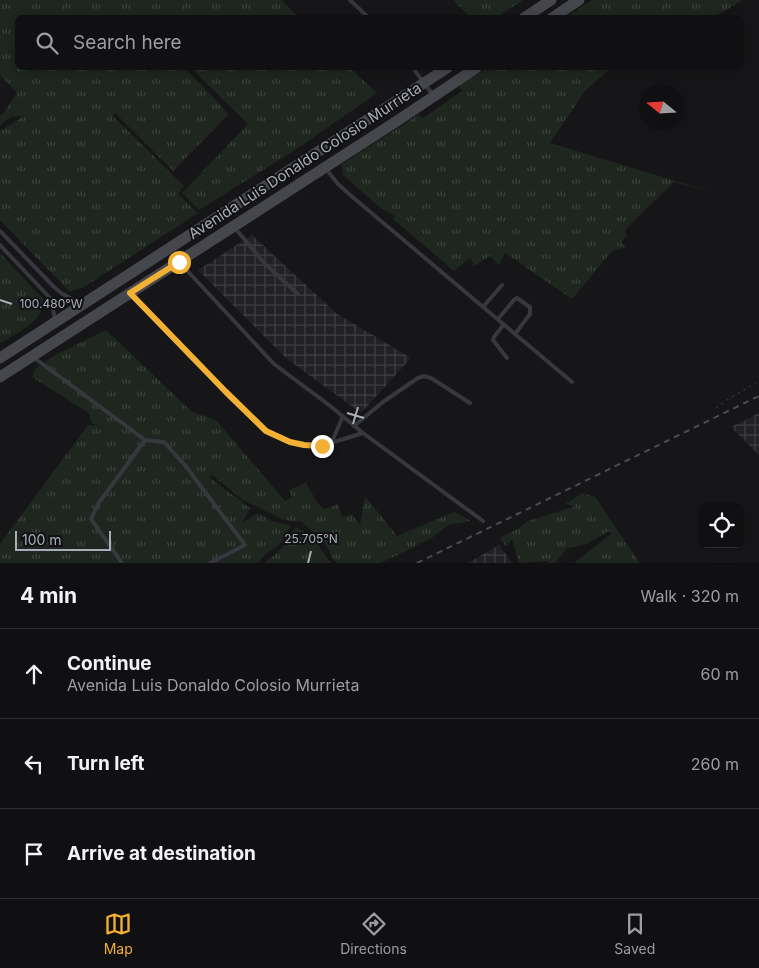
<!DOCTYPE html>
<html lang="en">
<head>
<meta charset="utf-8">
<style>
	body { margin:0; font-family:Inter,sans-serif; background:#19191b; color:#f1f3f6 }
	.controls { position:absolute; right:15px; bottom:15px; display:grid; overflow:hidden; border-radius:8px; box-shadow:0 2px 12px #0003 }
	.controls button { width:45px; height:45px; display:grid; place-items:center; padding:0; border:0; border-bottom:1px solid #303032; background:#101012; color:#f1f3f6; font:25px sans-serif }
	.compass { position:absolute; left:639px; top:85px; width:45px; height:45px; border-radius:50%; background:#101012; box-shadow:0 2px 12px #0003; rotate:288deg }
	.scale { position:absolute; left:15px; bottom:12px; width:96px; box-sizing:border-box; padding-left:5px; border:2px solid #a8adb8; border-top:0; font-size:14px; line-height:18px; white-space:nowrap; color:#a8adb8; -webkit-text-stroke:4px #111113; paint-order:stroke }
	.stop { position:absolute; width:15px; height:15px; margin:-11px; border:4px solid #f2b134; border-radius:50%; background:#fff }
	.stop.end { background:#f2b134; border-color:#fff; box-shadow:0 1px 5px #0008 }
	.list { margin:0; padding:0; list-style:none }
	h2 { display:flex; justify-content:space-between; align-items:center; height:65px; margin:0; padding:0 20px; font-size:21px }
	h2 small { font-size:16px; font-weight:400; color:#9c9d9f }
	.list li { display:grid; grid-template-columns:32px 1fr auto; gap:15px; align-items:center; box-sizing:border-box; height:90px; padding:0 20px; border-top:1px solid #303032 }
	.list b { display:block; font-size:19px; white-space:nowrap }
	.list p { margin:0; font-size:16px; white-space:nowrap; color:#9c9d9f }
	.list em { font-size:16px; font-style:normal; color:#9c9d9f }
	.icon { flex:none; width:28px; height:28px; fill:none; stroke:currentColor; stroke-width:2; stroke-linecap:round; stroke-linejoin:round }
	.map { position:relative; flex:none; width:759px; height:563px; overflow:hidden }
	.search { position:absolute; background:#101012; box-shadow:0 2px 12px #0003; left:15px; right:15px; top:15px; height:55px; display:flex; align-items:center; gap:12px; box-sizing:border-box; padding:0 18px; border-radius:8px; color:#9c9d9f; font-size:19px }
	.sheet { height:335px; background:#101012 }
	nav { display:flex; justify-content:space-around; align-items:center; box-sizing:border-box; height:70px; border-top:1px solid #303032; background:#101012; font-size:14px; color:#9c9d9f }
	nav a { display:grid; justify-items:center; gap:2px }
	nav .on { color:#f2b134 }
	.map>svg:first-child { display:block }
	.industrial { fill:url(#industrial-grid) }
	.grass { fill:url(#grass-tufts) }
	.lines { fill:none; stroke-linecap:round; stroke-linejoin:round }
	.path { stroke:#3d3f44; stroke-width:1; stroke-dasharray:2.5 4; stroke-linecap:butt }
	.service { stroke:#37383d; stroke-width:4 }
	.secondary { stroke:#45474d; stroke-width:11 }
	.rail { stroke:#4a4c52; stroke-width:2; stroke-dasharray:6 5; stroke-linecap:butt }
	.route { stroke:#f2b134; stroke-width:6 }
	.ticks { fill:none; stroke:#a8adb8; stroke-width:2 }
	.labels { text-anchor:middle; stroke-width:4; stroke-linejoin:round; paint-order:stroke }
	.street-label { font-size:15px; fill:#a8adb8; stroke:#111113 }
	.ticks-label { font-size:12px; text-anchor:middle; fill:#a8adb8; stroke:#111113; stroke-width:4; stroke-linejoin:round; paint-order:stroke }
</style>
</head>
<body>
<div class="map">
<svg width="759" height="563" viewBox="0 0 759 563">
	<defs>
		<pattern id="industrial-grid" width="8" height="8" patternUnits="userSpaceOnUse" patternTransform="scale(1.25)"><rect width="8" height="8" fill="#222225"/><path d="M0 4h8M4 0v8" fill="none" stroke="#3f3f43"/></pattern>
		<pattern id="grass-tufts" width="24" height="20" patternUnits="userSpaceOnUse" patternTransform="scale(1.25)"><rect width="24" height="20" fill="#1e261f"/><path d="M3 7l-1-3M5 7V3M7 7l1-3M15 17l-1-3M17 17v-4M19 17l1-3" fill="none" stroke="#3c433d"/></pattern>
	</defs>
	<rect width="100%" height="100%" fill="#161618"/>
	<path class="industrial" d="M 252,235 L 336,313 L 411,358 L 361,413 L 287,359 L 198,270 Z
		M 759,413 L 759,455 L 731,427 Z
		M 499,545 L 512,563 L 468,563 Z"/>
	<path class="grass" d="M 0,0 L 282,0 L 298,17 L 18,18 L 18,68 L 185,68 L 229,114 L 173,171 L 115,113 L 113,116 L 184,186 L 178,194 L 198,213 L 84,287 L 70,292 L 0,220 L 0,131 L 24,116 L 11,117 L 0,125 L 0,116 L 5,111 L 17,93 L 0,75 Z
		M 453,0 L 523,0 L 497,17 L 471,18 Z
		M 592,0 L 742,0 C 731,7 709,24 697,14 L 691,18 L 565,17 Z
		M 191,68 L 350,68 L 377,93 L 304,144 L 199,210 L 182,193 L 248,124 Z
		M 488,68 L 611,68 L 585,91 L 550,143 L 715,193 L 674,182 L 625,230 L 627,235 L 621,243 L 627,247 L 612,251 L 572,299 L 505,253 L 499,265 L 490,256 L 474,266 L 470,258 L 454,271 L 393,219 L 395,216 L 382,209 L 343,175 L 342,164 L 418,115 L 423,118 L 463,90 L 459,88 L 460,85 Z
		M 0,253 L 44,300 C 42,323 17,333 0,343 Z
		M 106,330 L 191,411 L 216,420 L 285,501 L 292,497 L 289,490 L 306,483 L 318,504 L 325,509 L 338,504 L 342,517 L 352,514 L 360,525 L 365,496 L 397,536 L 454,512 L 471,521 L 448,525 L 433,537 L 400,554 L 380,563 L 338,563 L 334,560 L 324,542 L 302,522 L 284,520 L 243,500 L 211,474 L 210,478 L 250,508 L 242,523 L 256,514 L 261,514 L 272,521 L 291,526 C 287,531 285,535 283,540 C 277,550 264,551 259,563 L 0,563 L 0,544 L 88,425 L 103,426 L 92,424 L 89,413 L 32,377 L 35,369 L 55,355 Z
		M 582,493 L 595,497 L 640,563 L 574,563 L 612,533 L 609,531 L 584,545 L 567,548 L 555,563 L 549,563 L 548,561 L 519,563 L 512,539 L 506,547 L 500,538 L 517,529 L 528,521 L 576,506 L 565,504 Z
		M 296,527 C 313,535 320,549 331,563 L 284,563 L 282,561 L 282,563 L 264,563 C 272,557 283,549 288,540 C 290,534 291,532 296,527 Z"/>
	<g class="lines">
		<path class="path" d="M 716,408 L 727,400 L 759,381"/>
		<path class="service" d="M 350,0 L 369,18
			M 413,68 L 433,95
			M 326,169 L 338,184 L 349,194 L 572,382
			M 235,228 L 265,264 L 298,294
			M 0,231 L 54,287 L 61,293 L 81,304
			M 0,245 L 51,299 L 55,320
			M 131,295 L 226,392 L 266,431 L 290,442 L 304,445 L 321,446 L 363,433 L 329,405 L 274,364 L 181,264
			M 483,307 L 502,285
			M 498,319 L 514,300 L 517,298 L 530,307 L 530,314 L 515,334
			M 504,324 L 494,337 L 493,340 L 507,358
			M 33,357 L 145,440 L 164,442 L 184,464 L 245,545 L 210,563
			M 354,426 L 383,402 L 418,378 L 424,376 L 431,378 L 470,403
			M 363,433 L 483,521
			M 331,444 L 343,416
			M 122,563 L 91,519 L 98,504 L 145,440"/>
		<path class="secondary" d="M 524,18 L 551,0
			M 552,18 L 579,0
			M 0,358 L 447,68
			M 0,377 L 400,119 L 476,68"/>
		<path class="rail" d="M 417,563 L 759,396"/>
	</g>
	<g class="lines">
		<path class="route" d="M 179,262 L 130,293 L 226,392 L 266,431 L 290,442 L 304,445 L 322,446"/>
	</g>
	<path class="ticks" d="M 0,300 L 12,304M 347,413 L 364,418M 353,424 L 358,407M 308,563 L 311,551"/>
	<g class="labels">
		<g class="street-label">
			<text transform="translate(305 161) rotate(-33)" y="5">Avenida Luis Donaldo Colosio Murrieta</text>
		</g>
	</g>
	<g class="ticks-label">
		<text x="51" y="308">100.480°W</text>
		<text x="311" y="543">25.705°N</text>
	</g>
</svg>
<div class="controls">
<button><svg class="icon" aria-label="locate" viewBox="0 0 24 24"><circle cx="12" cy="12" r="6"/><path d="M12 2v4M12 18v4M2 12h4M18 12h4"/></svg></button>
</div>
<svg class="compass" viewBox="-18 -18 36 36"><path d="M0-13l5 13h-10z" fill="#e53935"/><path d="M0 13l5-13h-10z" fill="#9c9d9f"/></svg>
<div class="scale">100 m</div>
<div class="stop" style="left:179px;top:262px"></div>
<div class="stop end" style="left:322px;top:446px"></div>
<div class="search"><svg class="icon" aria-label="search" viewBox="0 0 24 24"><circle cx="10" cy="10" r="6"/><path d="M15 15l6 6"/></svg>Search here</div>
</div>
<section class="sheet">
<h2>4 min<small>Walk · 320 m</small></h2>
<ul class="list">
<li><svg class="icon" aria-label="ahead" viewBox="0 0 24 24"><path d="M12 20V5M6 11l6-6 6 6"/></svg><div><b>Continue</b><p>Avenida Luis Donaldo Colosio Murrieta</p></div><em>60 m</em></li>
<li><svg class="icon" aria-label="left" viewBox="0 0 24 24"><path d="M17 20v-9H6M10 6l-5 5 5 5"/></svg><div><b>Turn left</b></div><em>260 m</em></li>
<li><svg class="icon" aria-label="arrive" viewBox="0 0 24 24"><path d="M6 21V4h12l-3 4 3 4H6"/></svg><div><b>Arrive at destination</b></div></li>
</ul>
</section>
<nav>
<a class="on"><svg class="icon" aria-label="map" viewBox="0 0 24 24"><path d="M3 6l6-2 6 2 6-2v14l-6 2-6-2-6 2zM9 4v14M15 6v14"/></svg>Map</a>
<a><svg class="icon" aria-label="directions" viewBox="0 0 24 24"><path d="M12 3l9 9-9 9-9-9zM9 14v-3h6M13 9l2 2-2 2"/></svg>Directions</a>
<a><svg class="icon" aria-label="saved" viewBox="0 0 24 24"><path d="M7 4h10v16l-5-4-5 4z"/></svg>Saved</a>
</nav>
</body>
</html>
